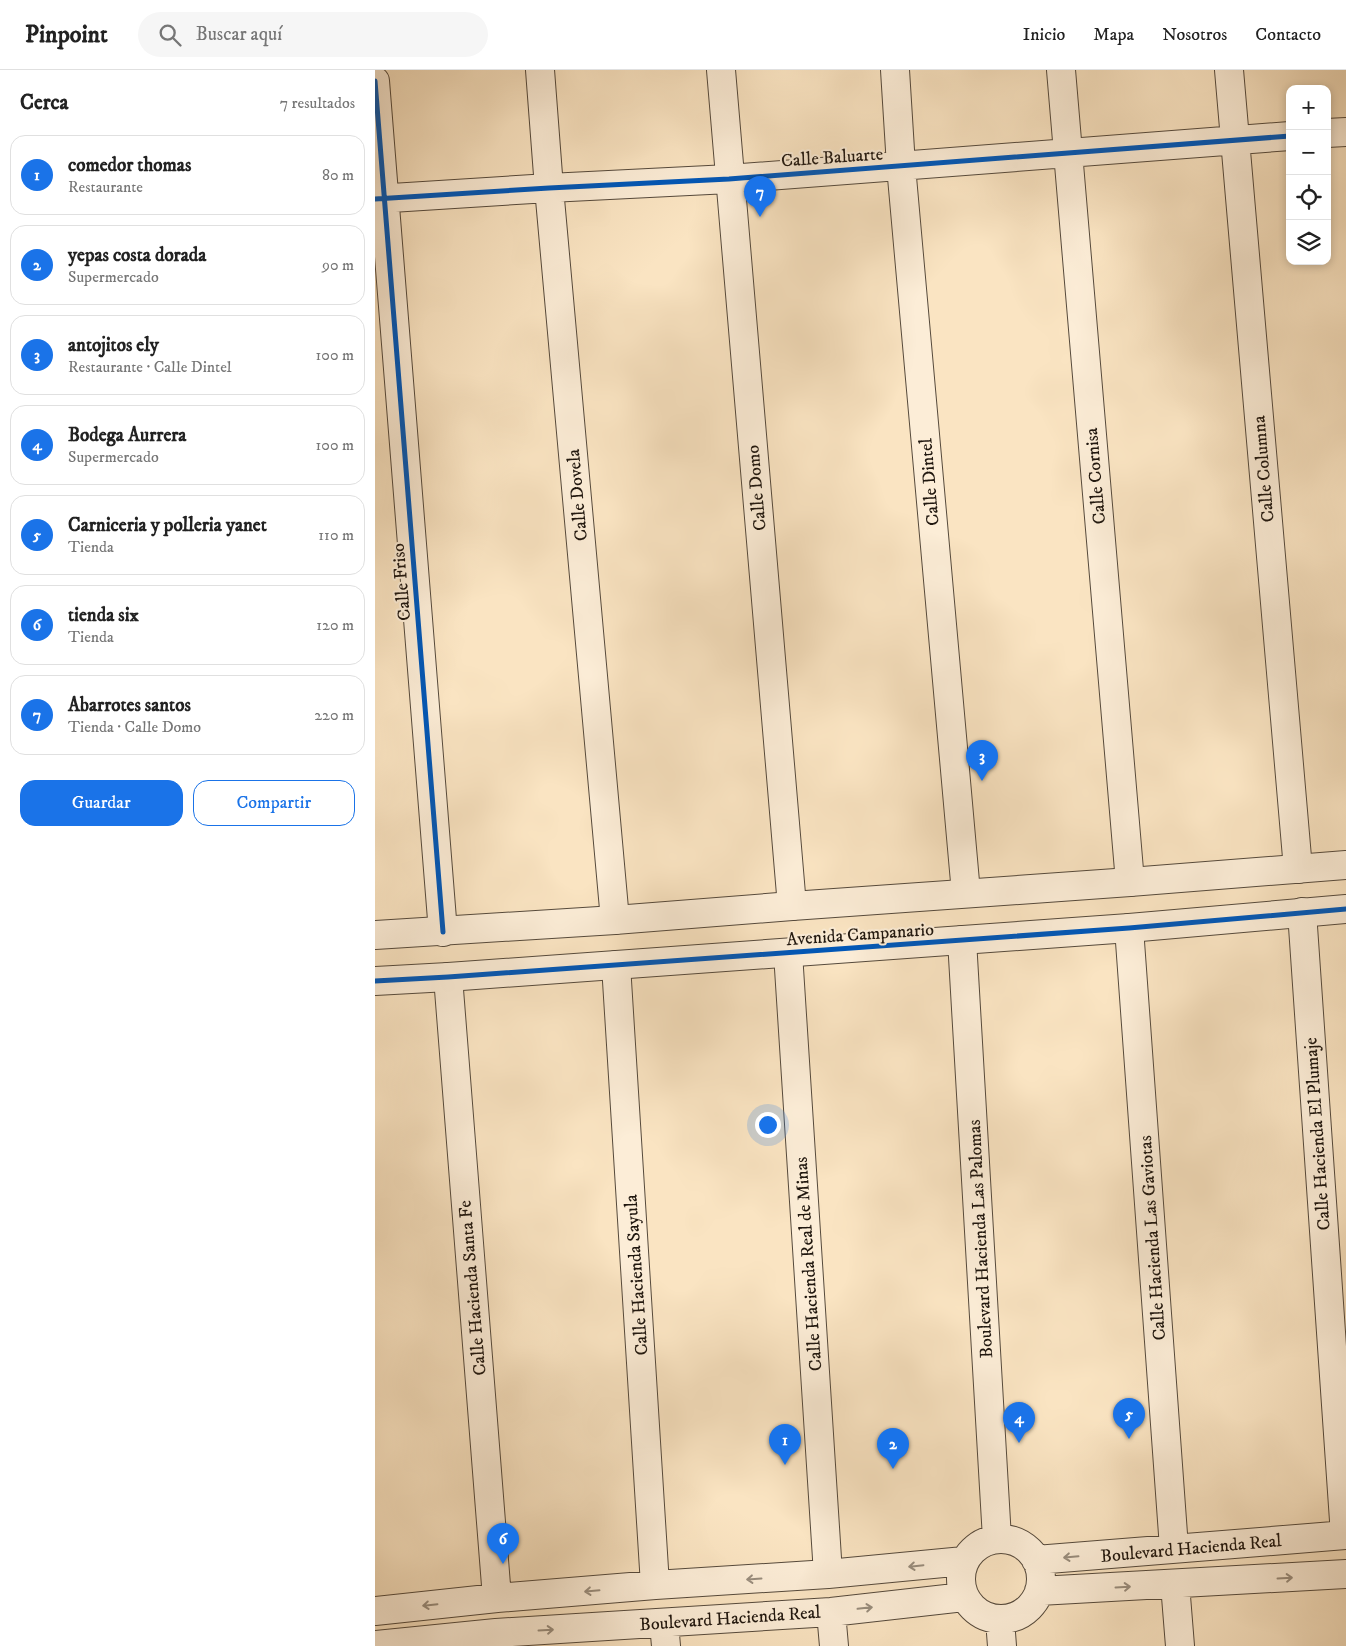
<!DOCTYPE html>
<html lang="es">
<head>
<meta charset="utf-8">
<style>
	body { margin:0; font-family:"IM FELL DW Pica",serif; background:#f6f6f6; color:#222 }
	.controls { position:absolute; right:15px; top:15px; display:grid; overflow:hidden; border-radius:10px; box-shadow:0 2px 8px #0003 }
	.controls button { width:45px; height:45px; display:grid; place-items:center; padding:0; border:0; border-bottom:1px solid #e0e0e0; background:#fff; color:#222; font:25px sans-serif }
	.you { position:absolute; left:392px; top:1054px; width:18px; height:18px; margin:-12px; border:4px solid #fff; border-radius:50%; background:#1a73e8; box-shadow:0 0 0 8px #1a73e833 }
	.badge { display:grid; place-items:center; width:32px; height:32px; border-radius:50%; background:#1a73e8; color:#fff; font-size:16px; font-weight:700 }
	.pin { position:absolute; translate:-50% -41px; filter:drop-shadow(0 1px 2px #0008) }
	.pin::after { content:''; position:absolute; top:26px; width:18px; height:15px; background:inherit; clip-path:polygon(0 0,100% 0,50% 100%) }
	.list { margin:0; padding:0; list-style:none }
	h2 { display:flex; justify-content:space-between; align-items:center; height:65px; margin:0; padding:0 20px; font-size:21px }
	h2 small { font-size:16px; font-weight:400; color:#767676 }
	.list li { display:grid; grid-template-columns:32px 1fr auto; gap:15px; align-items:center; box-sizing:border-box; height:80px; margin:0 10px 10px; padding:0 10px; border:1px solid #e0e0e0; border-radius:15px }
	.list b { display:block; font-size:19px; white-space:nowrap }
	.list p { margin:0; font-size:16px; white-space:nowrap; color:#767676 }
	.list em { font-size:16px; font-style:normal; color:#767676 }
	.actions { display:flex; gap:10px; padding:15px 20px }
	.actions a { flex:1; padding:11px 0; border:1px solid #1a73e8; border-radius:15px; text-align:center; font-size:18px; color:#1a73e8 }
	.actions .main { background:#1a73e8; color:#fff }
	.icon { flex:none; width:28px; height:28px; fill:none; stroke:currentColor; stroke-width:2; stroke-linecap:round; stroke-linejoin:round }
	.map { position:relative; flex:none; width:971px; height:1576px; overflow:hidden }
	header { display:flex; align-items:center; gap:30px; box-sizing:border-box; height:70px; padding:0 25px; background:#fff; border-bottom:1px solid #e0e0e0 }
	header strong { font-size:24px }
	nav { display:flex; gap:28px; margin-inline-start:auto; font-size:18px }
	.search { width:350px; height:45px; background:#f6f6f6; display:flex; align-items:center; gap:12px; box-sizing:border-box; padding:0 18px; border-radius:28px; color:#767676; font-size:19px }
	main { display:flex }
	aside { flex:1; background:#fff }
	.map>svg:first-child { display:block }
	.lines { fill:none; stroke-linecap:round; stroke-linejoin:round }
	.minor-casing { stroke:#564a3c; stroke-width:30 }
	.tertiary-casing { stroke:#564a3c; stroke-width:30 }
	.minor { stroke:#fcedd7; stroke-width:28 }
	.tertiary { stroke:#fcedd7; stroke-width:28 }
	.cycleway-casing { stroke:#fcedd7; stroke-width:8 }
	.cycleway { stroke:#0057b8; stroke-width:5 }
	.oneway { stroke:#998d7d }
	.labels { text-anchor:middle; stroke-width:4; stroke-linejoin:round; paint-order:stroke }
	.street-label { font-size:18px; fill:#20170f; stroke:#fcedd7 }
</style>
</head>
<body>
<header>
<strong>Pinpoint</strong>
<div class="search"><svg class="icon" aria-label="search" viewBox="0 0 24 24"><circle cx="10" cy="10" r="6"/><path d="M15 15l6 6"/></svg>Buscar aquí</div>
<nav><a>Inicio</a><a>Mapa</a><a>Nosotros</a><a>Contacto</a></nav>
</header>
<main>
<aside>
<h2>Cerca<small>7 resultados</small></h2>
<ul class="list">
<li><span class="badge">1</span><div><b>comedor thomas</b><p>Restaurante</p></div><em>80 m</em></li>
<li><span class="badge">2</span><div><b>yepas costa dorada</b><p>Supermercado</p></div><em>90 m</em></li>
<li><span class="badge">3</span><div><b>antojitos ely</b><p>Restaurante · Calle Dintel</p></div><em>100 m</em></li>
<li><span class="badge">4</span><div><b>Bodega Aurrera</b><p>Supermercado</p></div><em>100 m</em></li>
<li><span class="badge">5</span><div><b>Carniceria y polleria yanet</b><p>Tienda</p></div><em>110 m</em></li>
<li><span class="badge">6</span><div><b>tienda six</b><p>Tienda</p></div><em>120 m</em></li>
<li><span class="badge">7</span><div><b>Abarrotes santos</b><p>Tienda · Calle Domo</p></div><em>220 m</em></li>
</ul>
<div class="actions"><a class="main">Guardar</a><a>Compartir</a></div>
</aside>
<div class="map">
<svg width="971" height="1576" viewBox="0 0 971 1576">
	<rect width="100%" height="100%" fill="#fae4c2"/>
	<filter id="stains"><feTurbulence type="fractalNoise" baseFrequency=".004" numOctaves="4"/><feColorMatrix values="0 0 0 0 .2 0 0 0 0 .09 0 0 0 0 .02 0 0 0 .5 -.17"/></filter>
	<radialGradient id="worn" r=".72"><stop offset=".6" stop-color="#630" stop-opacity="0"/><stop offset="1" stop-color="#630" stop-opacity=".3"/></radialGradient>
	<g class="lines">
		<defs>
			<path id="minor" d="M 165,0 L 174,118 L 240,850
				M 346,0 L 417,836
				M 520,0 L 526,96 L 591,823
				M 686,0 L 755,812
				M 854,0 L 923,799
				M 0,11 L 68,862
				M 952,63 L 971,62
				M 0,129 L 174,118 L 354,109 L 915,66
				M 927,842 L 970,1465
				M 754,858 L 799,1478
				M 587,870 L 622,1469
				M 413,883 L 453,1504
				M 241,895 L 280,1515
				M 73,907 L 122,1528
				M586 1509a40 40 0 1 1 80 0a40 40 0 1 1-80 0Z
				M 661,1490 L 971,1465
				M 800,1514 L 805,1576
				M 664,1521 L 971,1504
				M 0,1541 L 122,1528 L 280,1515 L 453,1504 L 589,1491
				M 456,1542 L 459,1576
				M 625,1550 L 627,1576
				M 289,1553 L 291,1576
				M 0,1575 L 121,1563 L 456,1542 L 589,1527"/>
			<path id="tertiary" d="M 0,865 L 240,850 L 417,836 L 755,812 L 971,795
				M 0,911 L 73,907 L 754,858 L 971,839"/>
		</defs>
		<use href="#minor" class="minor-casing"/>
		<use href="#tertiary" class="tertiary-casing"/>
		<use href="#minor" class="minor"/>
		<use href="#tertiary" class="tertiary"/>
		<defs>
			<path id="cycleway" d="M 0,11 L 68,862
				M 0,129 L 174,118 L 354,109 L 915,66
				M 0,911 L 73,907 L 754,858 L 971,839"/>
		</defs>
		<use href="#cycleway" class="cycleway-casing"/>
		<use href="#cycleway" class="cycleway"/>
	</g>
	<defs><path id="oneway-shaft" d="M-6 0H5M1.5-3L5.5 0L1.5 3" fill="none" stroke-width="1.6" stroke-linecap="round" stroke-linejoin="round" transform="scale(1.25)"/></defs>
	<g class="oneway">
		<use href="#oneway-shaft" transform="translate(696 1487) rotate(175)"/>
		<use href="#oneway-shaft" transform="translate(541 1496) rotate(174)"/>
		<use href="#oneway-shaft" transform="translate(910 1508) rotate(-3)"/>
		<use href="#oneway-shaft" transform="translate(379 1509) rotate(176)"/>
		<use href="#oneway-shaft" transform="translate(748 1517) rotate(-3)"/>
		<use href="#oneway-shaft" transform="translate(217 1521) rotate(175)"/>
		<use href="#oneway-shaft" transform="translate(55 1535) rotate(174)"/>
		<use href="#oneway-shaft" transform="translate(490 1538) rotate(-6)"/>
		<use href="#oneway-shaft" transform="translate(171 1560) rotate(-3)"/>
	</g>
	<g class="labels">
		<g class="street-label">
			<text transform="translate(457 87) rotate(-4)" y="6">Calle Baluarte</text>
			<text transform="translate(888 399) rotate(-95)" y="6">Calle Columna</text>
			<text transform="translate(720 406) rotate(-95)" y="6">Calle Cornisa</text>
			<text transform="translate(554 412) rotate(-95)" y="6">Calle Dintel</text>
			<text transform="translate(381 418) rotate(-95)" y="6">Calle Domo</text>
			<text transform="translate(202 425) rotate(-95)" y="6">Calle Dovela</text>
			<text transform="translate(26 512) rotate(-95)" y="6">Calle Friso</text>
			<text transform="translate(485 864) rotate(-4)" y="6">Avenida Campanario</text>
			<text transform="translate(942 1064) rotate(-94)" y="6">Calle Hacienda El Plumaje</text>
			<text transform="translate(777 1168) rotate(-94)" y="6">Calle Hacienda Las Gaviotas</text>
			<text transform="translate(605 1169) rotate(-93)" y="6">Boulevard Hacienda Las Palomas</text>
			<text transform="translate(433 1194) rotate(-94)" y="6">Calle Hacienda Real de Minas</text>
			<text transform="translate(261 1205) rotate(-94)" y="6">Calle Hacienda Sayula</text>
			<text transform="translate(97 1218) rotate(-95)" y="6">Calle Hacienda Santa Fe</text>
			<text transform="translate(816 1478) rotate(-5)" y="6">Boulevard Hacienda Real</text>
			<text transform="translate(355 1548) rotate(-4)" y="6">Boulevard Hacienda Real</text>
		</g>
	</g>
	<rect width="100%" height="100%" filter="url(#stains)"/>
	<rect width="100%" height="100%" fill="url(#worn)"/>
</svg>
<div class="controls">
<button>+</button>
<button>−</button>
<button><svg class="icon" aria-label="locate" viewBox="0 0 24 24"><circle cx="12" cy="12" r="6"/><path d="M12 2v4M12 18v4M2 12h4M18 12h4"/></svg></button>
<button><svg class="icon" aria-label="layers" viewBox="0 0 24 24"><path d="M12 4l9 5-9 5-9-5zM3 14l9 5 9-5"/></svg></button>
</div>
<div class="you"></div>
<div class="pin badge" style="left:410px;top:1395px">1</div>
<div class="pin badge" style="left:518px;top:1399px">2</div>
<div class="pin badge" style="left:607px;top:711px">3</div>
<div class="pin badge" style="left:644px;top:1373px">4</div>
<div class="pin badge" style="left:754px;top:1369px">5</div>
<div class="pin badge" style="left:128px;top:1494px">6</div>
<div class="pin badge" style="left:385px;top:147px">7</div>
</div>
</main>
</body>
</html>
